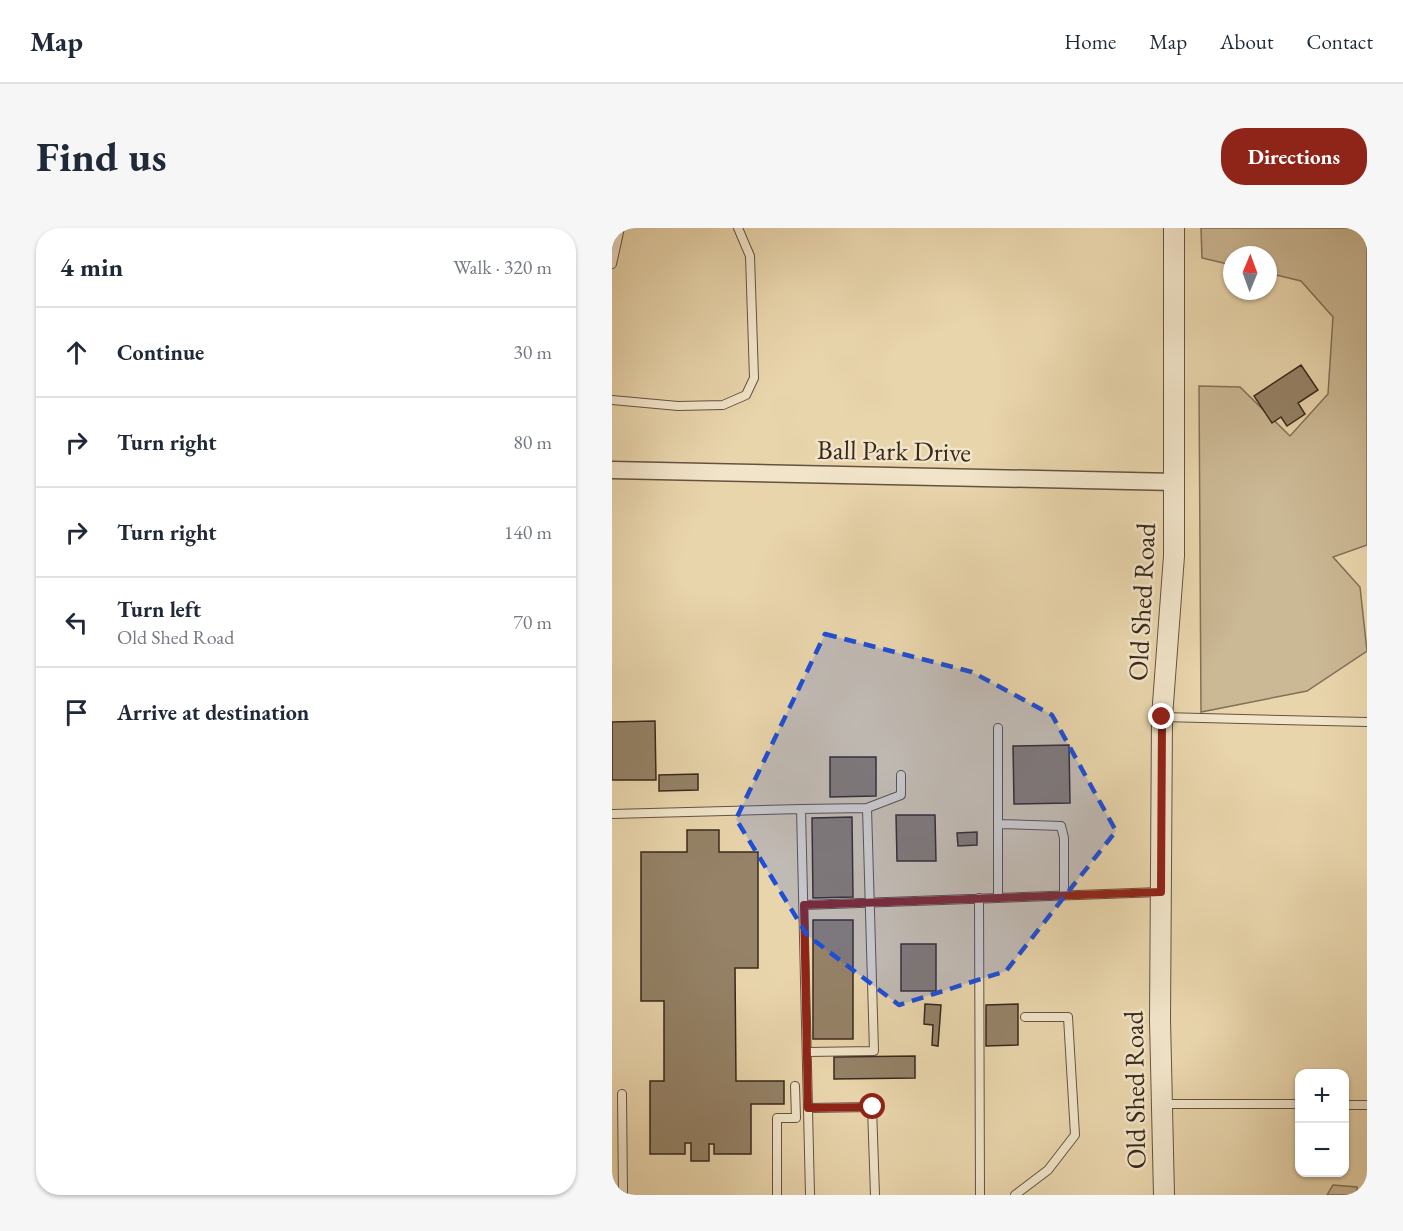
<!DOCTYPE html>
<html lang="en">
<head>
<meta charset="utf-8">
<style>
	body { margin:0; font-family:"EB Garamond",serif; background:#f6f6f7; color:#1f2937 }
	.controls { position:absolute; right:18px; bottom:18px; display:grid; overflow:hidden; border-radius:12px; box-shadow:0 2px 4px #0004 }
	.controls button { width:54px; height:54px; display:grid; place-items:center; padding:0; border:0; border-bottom:2px solid #e0e1e3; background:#fff; color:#1f2937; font:30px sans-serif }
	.compass { position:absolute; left:611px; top:18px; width:54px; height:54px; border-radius:50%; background:#fff; box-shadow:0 2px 4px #0004; rotate:1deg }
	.stop { position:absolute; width:18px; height:18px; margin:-14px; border:4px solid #8f2418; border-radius:50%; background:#fff }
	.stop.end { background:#8f2418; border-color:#fff; box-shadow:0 2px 6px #0008 }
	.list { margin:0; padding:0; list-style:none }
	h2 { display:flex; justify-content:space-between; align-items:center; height:78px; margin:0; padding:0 24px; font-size:26px }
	h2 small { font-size:20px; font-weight:400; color:#747a83 }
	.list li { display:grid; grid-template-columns:39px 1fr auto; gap:18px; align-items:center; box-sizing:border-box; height:90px; padding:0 24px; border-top:2px solid #e0e1e3 }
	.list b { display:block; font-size:22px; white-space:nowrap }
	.list p { margin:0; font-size:20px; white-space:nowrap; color:#747a83 }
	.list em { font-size:20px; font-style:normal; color:#747a83 }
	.icon { flex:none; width:33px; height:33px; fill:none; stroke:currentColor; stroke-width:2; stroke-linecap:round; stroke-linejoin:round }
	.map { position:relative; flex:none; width:755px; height:967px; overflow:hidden; border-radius:24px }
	header { display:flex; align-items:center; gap:36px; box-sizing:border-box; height:84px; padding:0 30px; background:#fff; border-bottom:2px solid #e0e1e3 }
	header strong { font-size:28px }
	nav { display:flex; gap:33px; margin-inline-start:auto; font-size:21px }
	.intro { display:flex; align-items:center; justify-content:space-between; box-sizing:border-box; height:144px; padding:0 36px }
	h1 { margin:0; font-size:42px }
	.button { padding:15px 27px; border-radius:24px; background:#8f2418; color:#fff; font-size:21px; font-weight:700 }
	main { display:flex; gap:36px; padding:0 36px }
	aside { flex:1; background:#fff; border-radius:24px; box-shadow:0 2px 4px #0004 }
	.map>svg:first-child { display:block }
	.green { fill:#cbb894; stroke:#827058; stroke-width:1.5 }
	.building { fill:#958267; stroke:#39281c; stroke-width:1.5 }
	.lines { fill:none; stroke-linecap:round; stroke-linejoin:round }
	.service-casing { stroke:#655340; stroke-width:10 }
	.minor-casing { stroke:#655340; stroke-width:19 }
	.tertiary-casing { stroke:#655340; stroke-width:22 }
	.service { stroke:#f1e4c9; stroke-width:8 }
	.minor { stroke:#f1e4c9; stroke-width:16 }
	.tertiary { stroke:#f1e4c9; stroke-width:20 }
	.route { stroke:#8f2418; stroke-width:8 }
	.marked { fill:#1d4ed8; fill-opacity:0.2; stroke:#1d4ed8; stroke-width:4.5; stroke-dasharray:12 8; stroke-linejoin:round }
	.labels { text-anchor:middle; stroke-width:5; stroke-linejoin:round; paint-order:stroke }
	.street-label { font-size:27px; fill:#39281c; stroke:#f1e4c9 }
</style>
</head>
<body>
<header>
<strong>Map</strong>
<nav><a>Home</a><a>Map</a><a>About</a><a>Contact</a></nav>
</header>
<div class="intro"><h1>Find us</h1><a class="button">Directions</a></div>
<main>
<aside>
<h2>4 min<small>Walk · 320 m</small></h2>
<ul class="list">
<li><svg class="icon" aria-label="ahead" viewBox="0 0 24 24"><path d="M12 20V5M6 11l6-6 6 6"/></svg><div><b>Continue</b></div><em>30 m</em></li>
<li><svg class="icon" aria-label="right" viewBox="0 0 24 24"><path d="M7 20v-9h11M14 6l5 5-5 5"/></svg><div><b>Turn right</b></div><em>80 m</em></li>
<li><svg class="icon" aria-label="right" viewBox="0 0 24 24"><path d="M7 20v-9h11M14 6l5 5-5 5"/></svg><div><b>Turn right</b></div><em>140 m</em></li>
<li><svg class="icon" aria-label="left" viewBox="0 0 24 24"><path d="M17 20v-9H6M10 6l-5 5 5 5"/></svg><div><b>Turn left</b><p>Old Shed Road</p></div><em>70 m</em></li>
<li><svg class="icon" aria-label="arrive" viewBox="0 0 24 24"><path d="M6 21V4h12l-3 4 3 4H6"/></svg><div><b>Arrive at destination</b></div></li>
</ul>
</aside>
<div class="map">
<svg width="755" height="967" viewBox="0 0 755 967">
	<rect width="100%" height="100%" fill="#e9d5ac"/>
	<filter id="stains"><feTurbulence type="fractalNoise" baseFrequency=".00333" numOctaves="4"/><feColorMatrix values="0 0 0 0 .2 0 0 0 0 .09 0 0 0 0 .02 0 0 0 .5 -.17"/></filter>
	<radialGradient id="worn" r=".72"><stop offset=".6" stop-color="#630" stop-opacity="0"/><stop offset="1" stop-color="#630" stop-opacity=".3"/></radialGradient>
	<path class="green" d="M 589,0 L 755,0 L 755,317 L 721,329 L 748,359 L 755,423 L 695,463 L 589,484 L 587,158 L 628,159 L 678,208 L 716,166 L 721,89 L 689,53 L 656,45 L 656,27 L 620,27 L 620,37 L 590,30 Z
		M 721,957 L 745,959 L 746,967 L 715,967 Z"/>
	<path class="building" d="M 689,137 L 706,162 L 686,175 L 693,186 L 675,198 L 669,189 L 660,195 L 642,168 Z
		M 43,493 L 44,552 L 0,552 L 0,494 Z
		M 457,517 L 458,575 L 402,576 L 401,518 Z
		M 218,529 L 264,529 L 264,568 L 218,569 Z
		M 86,546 L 86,562 L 47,563 L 47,547 Z
		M 284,587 L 323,587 L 324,633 L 285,633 Z
		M 240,589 L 241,669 L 201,670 L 200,590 Z
		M 75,602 L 107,602 L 107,624 L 146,624 L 146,740 L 123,740 L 124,853 L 172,853 L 172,876 L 139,876 L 139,926 L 102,926 L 102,916 L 97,916 L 97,933 L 79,933 L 79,915 L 73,915 L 73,926 L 38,926 L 38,853 L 52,853 L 52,773 L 29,773 L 29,624 L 75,624 Z
		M 365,604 L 365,617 L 346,618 L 345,605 Z
		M 201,692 L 241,692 L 241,811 L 201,811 Z
		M 289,716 L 324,716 L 324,763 L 289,763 Z
		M 313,776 L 329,777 L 326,818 L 320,817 L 321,797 L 312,796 Z
		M 406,776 L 406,817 L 374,818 L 374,777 Z
		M 303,828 L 303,850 L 222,851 L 222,829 Z"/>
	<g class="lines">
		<defs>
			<path id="service" d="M 0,36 L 8,0
				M 0,172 L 66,178 L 111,177 L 134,167 L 142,150 L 138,28 L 126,0
				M 550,489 L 755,494
				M 386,500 L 386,670
				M 255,580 L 289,567 L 289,547
				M 189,581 L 255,580 L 262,823 L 195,824
				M 0,586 L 189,581 L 198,967
				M 387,596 L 449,598 L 452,610 L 452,667
				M 367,670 L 368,967
				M 192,677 L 548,664
				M 10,866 L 11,967
				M 551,876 L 688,876
				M 732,877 L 755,877
				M 196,880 L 260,879 L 263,967
				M 165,967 L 165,890 L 184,890 L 183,858
				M 403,967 L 436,942 L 463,907 L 456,789 L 413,789"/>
			<path id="minor" d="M 0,242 L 563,254"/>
			<path id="tertiary" d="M 552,967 L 548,792 L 550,489 L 562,328 L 562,0"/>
		</defs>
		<use href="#service" class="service-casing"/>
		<use href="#minor" class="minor-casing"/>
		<use href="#tertiary" class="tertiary-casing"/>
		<use href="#service" class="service"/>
		<use href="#minor" class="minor"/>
		<use href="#tertiary" class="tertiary"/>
	</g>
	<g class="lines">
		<path class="route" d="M 261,879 L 196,880 L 192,677 L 549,664 L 550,489"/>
	</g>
	<path class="marked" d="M 213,406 L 360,444 L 440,487 L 504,603 L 394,743 L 287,777 L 195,707 L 124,591 Z"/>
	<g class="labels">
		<g class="street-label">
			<text transform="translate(282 223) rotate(1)" y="9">Ball Park Drive</text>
			<text transform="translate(530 374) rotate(-87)" y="9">Old Shed Road</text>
			<text transform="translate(523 862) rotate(-91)" y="9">Old Shed Road</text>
		</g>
	</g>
	<rect width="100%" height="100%" filter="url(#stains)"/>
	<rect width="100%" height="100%" fill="url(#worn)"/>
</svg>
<div class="controls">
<button>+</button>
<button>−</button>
</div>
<svg class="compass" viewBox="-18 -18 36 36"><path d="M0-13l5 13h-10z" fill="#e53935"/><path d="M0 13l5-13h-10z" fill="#747a83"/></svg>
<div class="stop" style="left:261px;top:879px"></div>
<div class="stop end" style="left:550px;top:489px"></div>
</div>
</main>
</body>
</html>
